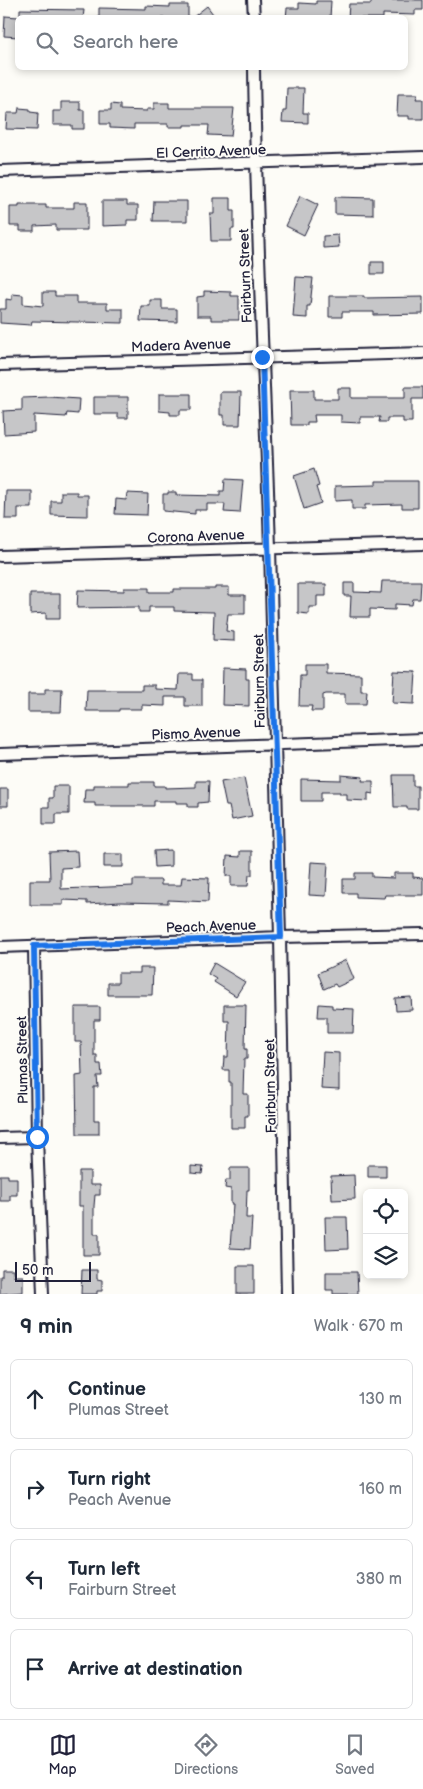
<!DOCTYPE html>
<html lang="en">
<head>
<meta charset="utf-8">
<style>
	body { margin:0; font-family:"Balsamiq Sans",sans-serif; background:#f2f2f3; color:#1f2937 }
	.controls { position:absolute; right:15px; bottom:15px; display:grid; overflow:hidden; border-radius:8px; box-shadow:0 2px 8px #0003 }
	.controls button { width:45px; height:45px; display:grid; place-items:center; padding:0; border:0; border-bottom:1px solid #e0e1e3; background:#fff; color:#1f2937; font:25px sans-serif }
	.scale { position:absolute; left:15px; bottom:12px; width:76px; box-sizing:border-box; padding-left:5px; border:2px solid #22223b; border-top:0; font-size:14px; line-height:18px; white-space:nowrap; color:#22223b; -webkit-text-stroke:4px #fdfcf7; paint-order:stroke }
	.stop { position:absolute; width:15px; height:15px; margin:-11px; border:4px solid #1a73e8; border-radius:50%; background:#fff }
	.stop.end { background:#1a73e8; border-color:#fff; box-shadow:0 1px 5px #0008 }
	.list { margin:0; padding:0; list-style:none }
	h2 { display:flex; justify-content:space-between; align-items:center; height:65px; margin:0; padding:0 20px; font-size:21px }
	h2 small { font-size:16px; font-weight:400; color:#747a83 }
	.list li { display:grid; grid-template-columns:32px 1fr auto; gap:15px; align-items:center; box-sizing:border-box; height:80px; margin:0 10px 10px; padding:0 10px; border:1px solid #e0e1e3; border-radius:8px }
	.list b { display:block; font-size:19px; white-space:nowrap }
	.list p { margin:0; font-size:16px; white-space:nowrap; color:#747a83 }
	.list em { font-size:16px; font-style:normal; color:#747a83 }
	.icon { flex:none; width:28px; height:28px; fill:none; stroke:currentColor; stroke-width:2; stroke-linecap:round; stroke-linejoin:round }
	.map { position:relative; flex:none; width:423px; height:1294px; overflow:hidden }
	.search { position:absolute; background:#fff; box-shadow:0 2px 8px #0003; left:15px; right:15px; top:15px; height:55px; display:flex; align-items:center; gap:12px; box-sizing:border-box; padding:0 18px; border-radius:8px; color:#747a83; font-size:19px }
	.sheet { height:425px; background:#fff }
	nav { display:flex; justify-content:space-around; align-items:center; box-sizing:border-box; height:70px; border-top:1px solid #e0e1e3; background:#fff; font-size:14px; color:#747a83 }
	nav a { display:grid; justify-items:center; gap:2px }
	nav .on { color:#22223b }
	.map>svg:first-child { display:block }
	.building { fill:#c6c6c8; stroke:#22223b }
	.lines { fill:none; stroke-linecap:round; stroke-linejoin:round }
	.minor-casing { stroke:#22223b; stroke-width:14 }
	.minor { stroke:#fdfcf7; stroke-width:10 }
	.route { stroke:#1a73e8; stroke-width:6 }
	.labels { text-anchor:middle; stroke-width:4; stroke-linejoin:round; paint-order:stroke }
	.street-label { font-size:14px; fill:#22223b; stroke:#fdfcf7 }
</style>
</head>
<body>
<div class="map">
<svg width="423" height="1294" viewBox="0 0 423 1294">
	<rect width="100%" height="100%" fill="#fdfcf7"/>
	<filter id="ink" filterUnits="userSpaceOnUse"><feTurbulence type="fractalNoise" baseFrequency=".02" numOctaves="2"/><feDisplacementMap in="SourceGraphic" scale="10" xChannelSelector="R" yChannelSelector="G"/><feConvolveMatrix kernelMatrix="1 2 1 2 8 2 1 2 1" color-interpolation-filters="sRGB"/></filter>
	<g filter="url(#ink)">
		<path class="building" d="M 371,0 L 423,0 L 423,10 L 415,10 L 415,15 L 383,14 L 383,18 L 348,18 L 349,4 L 371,4 Z
			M 316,1 L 331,1 L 330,18 L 286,18 L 287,8 L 299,8 L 299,3 L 316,4 Z
			M 170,5 L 188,5 L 188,18 L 99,18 L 99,8 L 146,9 L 146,6 L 170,7 Z
			M 207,6 L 216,18 L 192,18 Z
			M 20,9 L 84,10 L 83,18 L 20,18 Z
			M 5,16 L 18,17 L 18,37 L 4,36 Z
			M 287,88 L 304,88 L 303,113 L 308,113 L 308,123 L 282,122 L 283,111 L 286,111 Z
			M 398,94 L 418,94 L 416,99 L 423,99 L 423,119 L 409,119 L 409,116 L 397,116 Z
			M 61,102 L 80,102 L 80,110 L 84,110 L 84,129 L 72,129 L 72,125 L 53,125 L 53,111 L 61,111 Z
			M 154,103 L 169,103 L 169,108 L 234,108 L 231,136 L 208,135 L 209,125 L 184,125 L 184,127 L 168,127 L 168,124 L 134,124 L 134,129 L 110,128 L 110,124 L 100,124 L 100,110 L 111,110 L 111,104 L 120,105 L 120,110 L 147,111 L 147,109 L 154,109 Z
			M 19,108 L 30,109 L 30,112 L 38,113 L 37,130 L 6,129 L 7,113 L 18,113 Z
			M 300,196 L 318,205 L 304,235 L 286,226 Z
			M 335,197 L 373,198 L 373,215 L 335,214 Z
			M 214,198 L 231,198 L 231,211 L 234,211 L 234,229 L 231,229 L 231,241 L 211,241 L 210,214 L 214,214 Z
			M 102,201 L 127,201 L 127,205 L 138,205 L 138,220 L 127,220 L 127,225 L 102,226 Z
			M 154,201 L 187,201 L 187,221 L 153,221 Z
			M 74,202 L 87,202 L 87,230 L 56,230 L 56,225 L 34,226 L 34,231 L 20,231 L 20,226 L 10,226 L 10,207 L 19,207 L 19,205 L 46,205 L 46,208 L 74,208 Z
			M 338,235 L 339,247 L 323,248 L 323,236 Z
			M 371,262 L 384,262 L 384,274 L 371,274 Z
			M 296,277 L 313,278 L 310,306 L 307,306 L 307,318 L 293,317 Z
			M 204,291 L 231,292 L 231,296 L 239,296 L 239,320 L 211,320 L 211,316 L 197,316 L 197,297 L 204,296 Z
			M 43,292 L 55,292 L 55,296 L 76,296 L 76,303 L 107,303 L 107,309 L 123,309 L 123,323 L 32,321 L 31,325 L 0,323 L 0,309 L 6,309 L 6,299 L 12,300 L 12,294 L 23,295 L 23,304 L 43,306 Z
			M 329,296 L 364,296 L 364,298 L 423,297 L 423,314 L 374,315 L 374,312 L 342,312 L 342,317 L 329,317 Z
			M 150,300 L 162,300 L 162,309 L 177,309 L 177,322 L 140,321 L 141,306 L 150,306 Z
			M 405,387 L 423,387 L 423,399 L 412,399 L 412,422 L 403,422 L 403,418 L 387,418 L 387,422 L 379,422 L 380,417 L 360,417 L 360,423 L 341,422 L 341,415 L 314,415 L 315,422 L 307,422 L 307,425 L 291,425 L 290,390 L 314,390 L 314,399 L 338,399 L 338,388 L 351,388 L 351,398 L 405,398 Z
			M 220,392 L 241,392 L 240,425 L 224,425 L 224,415 L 220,415 Z
			M 159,394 L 191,394 L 191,410 L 180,410 L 180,415 L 170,415 L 170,412 L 159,411 Z
			M 49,397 L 79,399 L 78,414 L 67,413 L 66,417 L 34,415 L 34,432 L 4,434 L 3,411 L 22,410 L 22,398 Z
			M 94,397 L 128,397 L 128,418 L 118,418 L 118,414 L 94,414 Z
			M 314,469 L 319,486 L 316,487 L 321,503 L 304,509 L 294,476 Z
			M 225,479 L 243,480 L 240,513 L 224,512 L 225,504 L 207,504 L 207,510 L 195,510 L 195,514 L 163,511 L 163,494 L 168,494 L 168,492 L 176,492 L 176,495 L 220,496 L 220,491 L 224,491 Z
			M 376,481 L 418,481 L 418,508 L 402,508 L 402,504 L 365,505 L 365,509 L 352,509 L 352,500 L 335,501 L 335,486 L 376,485 Z
			M 6,491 L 32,491 L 32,508 L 18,508 L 18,519 L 5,519 Z
			M 61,492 L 77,492 L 77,495 L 88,495 L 88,516 L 51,515 L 51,501 L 61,501 Z
			M 127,493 L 148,494 L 147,515 L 115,514 L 116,499 L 126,500 Z
			M 382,581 L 421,581 L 420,599 L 413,599 L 412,605 L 395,604 L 395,610 L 370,609 L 370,617 L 350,617 L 351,596 L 344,596 L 344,583 L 354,583 L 354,592 L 381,593 Z
			M 298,584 L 326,584 L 326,596 L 317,596 L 317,607 L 309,607 L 309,614 L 298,613 Z
			M 215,587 L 229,587 L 229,595 L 245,595 L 245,614 L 228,614 L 226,631 L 234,632 L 234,641 L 213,640 L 214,612 L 174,611 L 174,607 L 149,607 L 149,612 L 139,612 L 139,607 L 77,608 L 78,590 L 124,591 L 124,588 L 149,588 L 149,592 L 174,592 L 174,589 L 215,589 Z
			M 30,594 L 60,594 L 60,619 L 46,619 L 46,613 L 30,614 Z
			M 305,664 L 326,664 L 326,673 L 361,674 L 361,691 L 367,691 L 366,704 L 345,704 L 345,694 L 326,694 L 323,695 L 323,711 L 311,711 L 312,706 L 299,706 L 300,675 L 305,675 Z
			M 223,668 L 246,669 L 246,679 L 249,679 L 249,706 L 222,705 Z
			M 394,671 L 416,672 L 414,704 L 392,703 Z
			M 179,674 L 193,674 L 193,680 L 202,680 L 202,706 L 185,706 L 185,697 L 165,697 L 165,706 L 142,705 L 142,709 L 119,709 L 119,711 L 86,711 L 87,690 L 142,690 L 142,685 L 155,685 L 155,689 L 178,690 Z
			M 45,689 L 62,689 L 61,712 L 28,712 L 28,694 L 45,694 Z
			M 341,775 L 363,777 L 362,781 L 373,781 L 373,794 L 368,793 L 368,801 L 347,800 L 347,794 L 340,794 L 340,792 L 321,792 L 321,801 L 301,801 L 301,779 L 341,780 Z
			M 393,775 L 413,775 L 413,786 L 418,786 L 418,809 L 407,809 L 407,807 L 394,807 Z
			M 244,778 L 252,816 L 232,820 L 229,806 L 226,806 L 221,782 Z
			M 196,781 L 209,781 L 208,802 L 198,803 L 198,807 L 188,807 L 188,803 L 176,803 L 176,801 L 154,801 L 154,806 L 95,806 L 95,803 L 84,803 L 85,789 L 94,789 L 94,785 L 129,785 L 129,782 L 154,782 L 154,786 L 165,786 L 165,788 L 196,787 Z
			M 53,786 L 69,786 L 69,814 L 56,814 L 56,824 L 43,824 L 43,807 L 49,807 L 49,798 L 53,798 Z
			M 0,789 L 8,789 L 8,806 L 0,806 Z
			M 171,850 L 171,866 L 155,867 L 154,851 Z
			M 77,851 L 78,867 L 61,868 L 61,889 L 133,886 L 133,880 L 161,880 L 161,885 L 181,885 L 182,877 L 209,878 L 208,902 L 168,900 L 168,903 L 120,902 L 87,904 L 87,901 L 63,900 L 63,905 L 30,905 L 30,880 L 50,880 L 49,852 Z
			M 240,851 L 252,851 L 252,875 L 249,875 L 248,886 L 231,886 L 231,876 L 226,876 L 227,856 L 240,857 Z
			M 104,854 L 123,854 L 123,867 L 104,867 Z
			M 311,862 L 328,863 L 326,896 L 309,895 Z
			M 355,873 L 372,873 L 372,877 L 394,878 L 394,873 L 413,873 L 413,877 L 423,878 L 423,895 L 385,895 L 384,898 L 356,897 L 356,893 L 343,893 L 343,879 L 355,879 Z
			M 346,960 L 354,979 L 337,987 L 335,984 L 324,989 L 318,973 Z
			M 214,963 L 245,982 L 236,996 L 214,982 L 216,979 L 208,974 Z
			M 140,968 L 153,968 L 152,995 L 108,995 L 108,983 L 118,983 L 118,973 L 140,973 Z
			M 411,997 L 412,1010 L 396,1011 L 395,998 Z
			M 319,1004 L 332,1005 L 332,1008 L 354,1009 L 353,1033 L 327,1033 L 327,1017 L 318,1017 Z
			M 224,1005 L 246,1005 L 245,1049 L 247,1049 L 247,1059 L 244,1059 L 243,1094 L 248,1094 L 248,1116 L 245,1116 L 245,1128 L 231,1128 L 231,1082 L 229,1082 L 229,1070 L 223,1070 L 224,1057 L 228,1057 L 229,1021 L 224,1021 Z
			M 75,1007 L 100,1007 L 100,1020 L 94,1020 L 94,1055 L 97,1055 L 97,1064 L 101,1064 L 102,1076 L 97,1076 L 98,1087 L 94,1087 L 94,1120 L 99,1120 L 99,1134 L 77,1134 L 76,1076 L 82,1075 L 81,1042 L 75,1042 Z
			M 323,1052 L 339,1053 L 339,1090 L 321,1089 Z
			M 368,1165 L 386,1165 L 386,1177 L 368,1177 Z
			M 191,1166 L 203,1167 L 202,1174 L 191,1173 Z
			M 230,1168 L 249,1168 L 249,1190 L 247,1190 L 246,1218 L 252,1218 L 250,1249 L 230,1248 L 233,1204 L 231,1204 L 231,1189 L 225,1188 L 226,1180 L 230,1180 Z
			M 79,1171 L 90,1171 L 90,1185 L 100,1185 L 100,1195 L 95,1195 L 94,1206 L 94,1234 L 99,1234 L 99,1255 L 83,1255 L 83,1206 L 79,1206 Z
			M 0,1175 L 8,1175 L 8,1178 L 17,1178 L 17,1195 L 10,1195 L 10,1201 L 0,1201 Z
			M 354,1175 L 355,1199 L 332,1200 L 331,1176 Z
			M 325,1217 L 347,1217 L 348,1249 L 326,1250 Z
			M 237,1266 L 254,1266 L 254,1294 L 237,1294 Z
			M 2,1269 L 13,1269 L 13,1276 L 23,1276 L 23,1292 L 0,1294 L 0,1276 L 2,1276 Z
			M 82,1270 L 97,1270 L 97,1279 L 102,1280 L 102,1291 L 97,1291 L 97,1294 L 81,1294 Z
			M 326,1272 L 357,1272 L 358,1294 L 333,1294 L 333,1290 L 326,1290 Z"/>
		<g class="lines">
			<defs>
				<path id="minor" d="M 253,0 L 254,18
					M 254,68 C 256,228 265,388 270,548 C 277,797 283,1045 287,1294
					M 0,171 L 423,157
					M 0,365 L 423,353
					M 0,556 L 423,544
					M 0,754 L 423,739
					M 34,946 L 37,1137 L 43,1294
					M 0,947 L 281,937 L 423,934
					M 0,1138 L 37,1137"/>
			</defs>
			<use href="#minor" class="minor-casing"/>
			<use href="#minor" class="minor"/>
		</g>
	</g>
	<g class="lines" filter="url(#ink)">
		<path class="route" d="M 37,1137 L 34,946 L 281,937 L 262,357"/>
	</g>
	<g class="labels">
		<g class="street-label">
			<text transform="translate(211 151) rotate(-2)" y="5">El Cerrito Avenue</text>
			<text transform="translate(245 276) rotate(-92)" y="5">Fairburn Street</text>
			<text transform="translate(181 345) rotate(-2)" y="5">Madera Avenue</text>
			<text transform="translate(196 536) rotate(-2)" y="5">Corona Avenue</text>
			<text transform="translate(259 681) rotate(-91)" y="5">Fairburn Street</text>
			<text transform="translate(196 733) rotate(-2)" y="5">Pismo Avenue</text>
			<text transform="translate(211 926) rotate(-2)" y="5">Peach Avenue</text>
			<text transform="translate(22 1060) rotate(-91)" y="5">Plumas Street</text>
			<text transform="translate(270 1086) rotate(-91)" y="5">Fairburn Street</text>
		</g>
	</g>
</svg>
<div class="controls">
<button><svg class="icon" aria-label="locate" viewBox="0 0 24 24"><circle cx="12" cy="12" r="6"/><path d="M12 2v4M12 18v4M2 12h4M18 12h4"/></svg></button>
<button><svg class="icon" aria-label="layers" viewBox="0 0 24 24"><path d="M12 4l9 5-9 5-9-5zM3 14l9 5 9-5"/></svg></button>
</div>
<div class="scale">50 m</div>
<div class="stop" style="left:37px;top:1137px"></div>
<div class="stop end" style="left:262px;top:357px"></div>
<div class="search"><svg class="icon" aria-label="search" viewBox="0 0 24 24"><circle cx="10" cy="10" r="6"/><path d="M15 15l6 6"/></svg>Search here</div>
</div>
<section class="sheet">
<h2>9 min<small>Walk · 670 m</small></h2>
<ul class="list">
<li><svg class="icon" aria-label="ahead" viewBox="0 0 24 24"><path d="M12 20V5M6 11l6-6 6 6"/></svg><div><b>Continue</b><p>Plumas Street</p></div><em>130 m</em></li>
<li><svg class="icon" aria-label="right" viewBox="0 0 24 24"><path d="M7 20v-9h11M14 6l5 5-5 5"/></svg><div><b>Turn right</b><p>Peach Avenue</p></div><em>160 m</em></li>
<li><svg class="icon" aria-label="left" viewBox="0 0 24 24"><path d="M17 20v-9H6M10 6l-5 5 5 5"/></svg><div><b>Turn left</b><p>Fairburn Street</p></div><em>380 m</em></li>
<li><svg class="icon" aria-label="arrive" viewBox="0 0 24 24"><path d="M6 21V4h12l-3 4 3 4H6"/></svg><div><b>Arrive at destination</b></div></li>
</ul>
</section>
<nav>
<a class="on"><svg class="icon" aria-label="map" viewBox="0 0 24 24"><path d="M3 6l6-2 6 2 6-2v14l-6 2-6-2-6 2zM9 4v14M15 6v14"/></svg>Map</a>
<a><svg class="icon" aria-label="directions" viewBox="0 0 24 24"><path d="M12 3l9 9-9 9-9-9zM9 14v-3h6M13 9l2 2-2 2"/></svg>Directions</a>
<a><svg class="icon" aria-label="saved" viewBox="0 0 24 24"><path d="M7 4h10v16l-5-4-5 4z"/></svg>Saved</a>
</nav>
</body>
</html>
